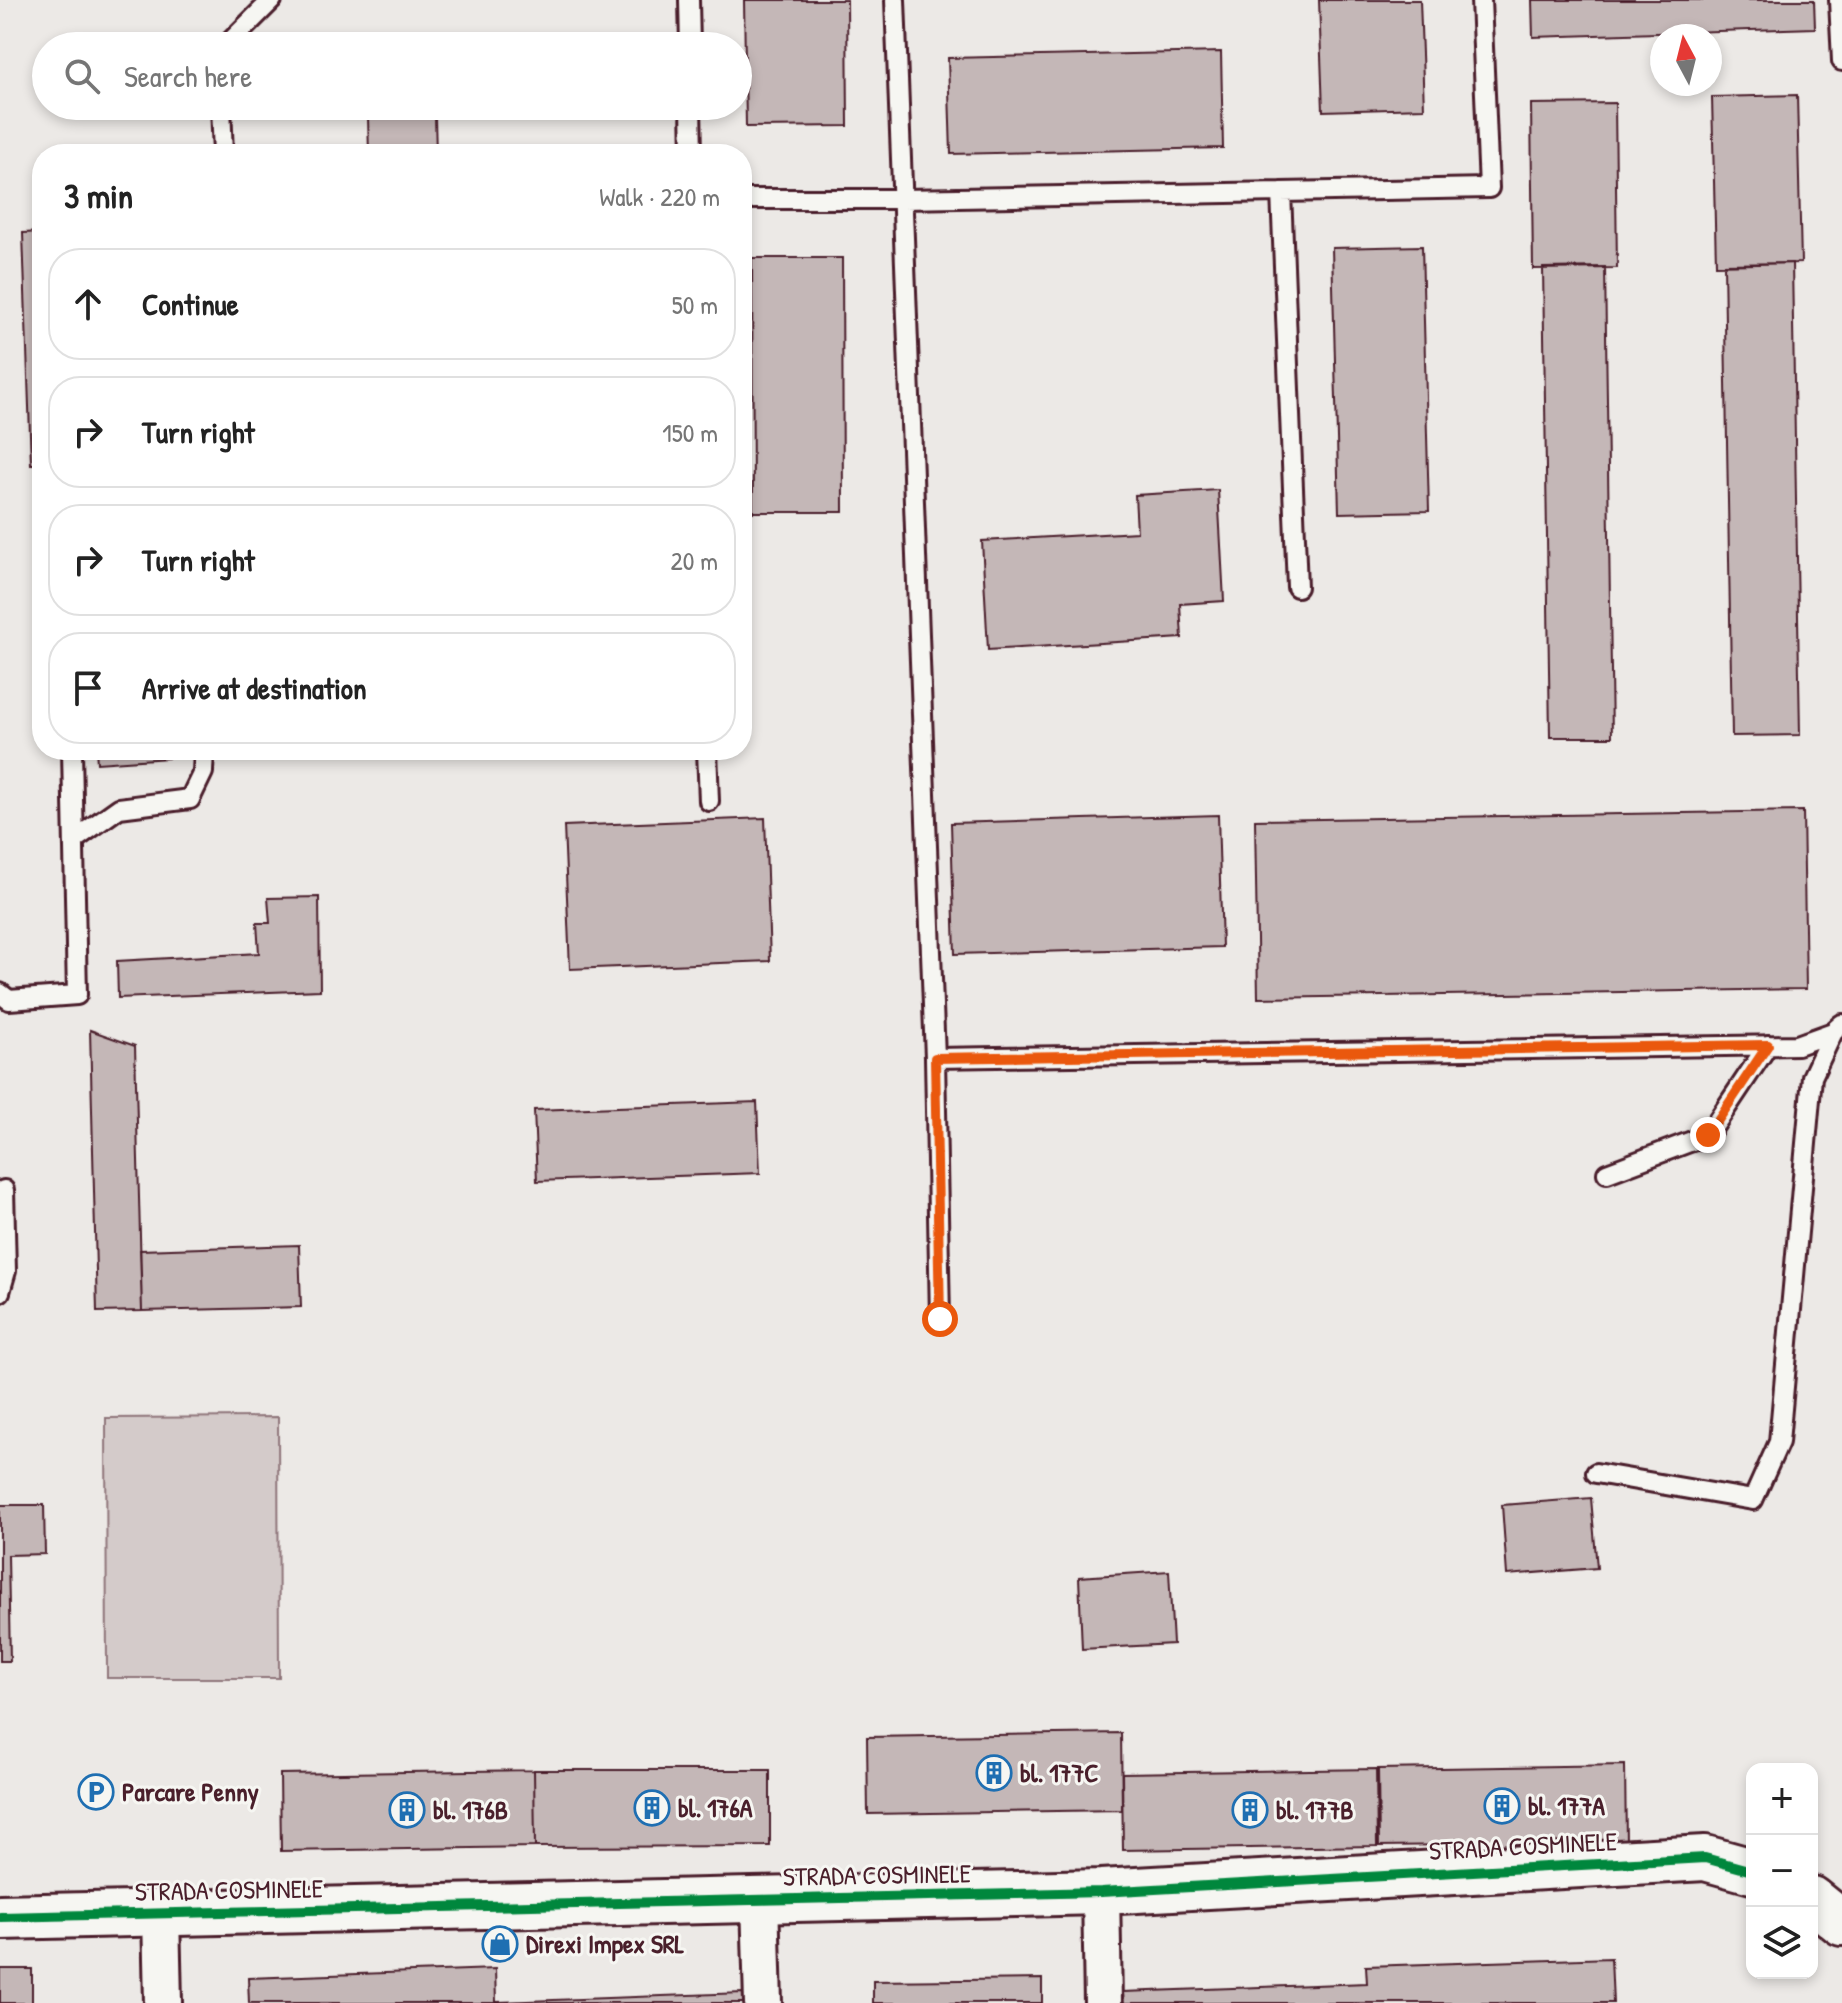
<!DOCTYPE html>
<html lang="en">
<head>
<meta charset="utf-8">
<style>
	body { margin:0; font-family:"Patrick Hand",sans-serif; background:#f2f2f2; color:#222 }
	.controls { position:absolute; right:24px; bottom:24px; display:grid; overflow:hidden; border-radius:16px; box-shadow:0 4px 12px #0003 }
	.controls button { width:72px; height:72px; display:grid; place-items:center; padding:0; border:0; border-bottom:2px solid #e0e0e0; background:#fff; color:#222; font:40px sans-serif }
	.compass { position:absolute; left:1650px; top:24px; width:72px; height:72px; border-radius:50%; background:#fff; box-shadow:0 4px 12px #0003; rotate:353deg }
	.stop { position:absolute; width:24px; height:24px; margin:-18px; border:6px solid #ea580c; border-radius:50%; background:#fff }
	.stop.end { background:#ea580c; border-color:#fff; box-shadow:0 2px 8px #0008 }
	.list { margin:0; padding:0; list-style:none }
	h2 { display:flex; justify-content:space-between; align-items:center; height:104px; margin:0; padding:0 32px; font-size:34px }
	h2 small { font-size:26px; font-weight:400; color:#767676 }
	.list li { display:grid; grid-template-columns:52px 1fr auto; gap:24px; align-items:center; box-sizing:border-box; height:112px; margin:0 16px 16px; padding:0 16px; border:2px solid #e0e0e0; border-radius:32px }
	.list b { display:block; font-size:30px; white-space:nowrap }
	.list em { font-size:26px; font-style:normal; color:#767676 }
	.icon { flex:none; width:44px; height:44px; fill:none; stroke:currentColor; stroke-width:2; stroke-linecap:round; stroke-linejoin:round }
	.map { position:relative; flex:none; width:1842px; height:2003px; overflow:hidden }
	.search { position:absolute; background:#fff; box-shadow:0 4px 12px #0003; left:32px; top:32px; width:720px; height:88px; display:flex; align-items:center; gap:20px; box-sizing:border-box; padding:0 28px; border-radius:44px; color:#767676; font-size:30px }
	.panel { position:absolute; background:#fff; box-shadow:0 4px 12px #0003; left:32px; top:144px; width:720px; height:616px; border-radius:32px }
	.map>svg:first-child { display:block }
	.pitch { fill:#d4cbca; stroke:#8f757a; stroke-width:2 }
	.building { fill:#c4b7b7; stroke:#4a1f2b; stroke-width:2 }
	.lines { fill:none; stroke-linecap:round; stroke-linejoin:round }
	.service-casing { stroke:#4a1f2b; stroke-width:24 }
	.minor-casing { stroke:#4a1f2b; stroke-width:42 }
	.tertiary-casing { stroke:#4a1f2b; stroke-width:50 }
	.service { stroke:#f6f6f2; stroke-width:18 }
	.minor { stroke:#f6f6f2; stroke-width:36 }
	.tertiary { stroke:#f6f6f2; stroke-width:44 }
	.cycleway-casing { stroke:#f6f6f2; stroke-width:15 }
	.cycleway { stroke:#00873e; stroke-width:10 }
	.route { stroke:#ea580c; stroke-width:10 }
	.labels { text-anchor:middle; stroke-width:6; stroke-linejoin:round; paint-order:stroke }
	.poi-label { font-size:26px; font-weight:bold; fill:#4a1f2b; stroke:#f6f6f2; text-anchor:start }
	.street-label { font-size:26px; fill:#4a1f2b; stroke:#f6f6f2 }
</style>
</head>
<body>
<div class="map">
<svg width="1842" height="2003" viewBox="0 0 1842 2003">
	<rect width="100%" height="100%" fill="#ece9e6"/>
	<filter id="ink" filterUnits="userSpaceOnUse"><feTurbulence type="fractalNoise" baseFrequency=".0125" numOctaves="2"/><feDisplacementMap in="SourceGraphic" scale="16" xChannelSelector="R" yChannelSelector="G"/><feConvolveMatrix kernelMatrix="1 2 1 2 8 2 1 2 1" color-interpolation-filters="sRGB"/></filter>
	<g filter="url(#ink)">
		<path class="pitch" d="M 278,1417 L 279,1678 L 107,1678 L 106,1418 Z"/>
		<path class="building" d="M 744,0 L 847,0 L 848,126 L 746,127 Z
			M 1319,0 L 1420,0 L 1424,108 L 1323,111 Z
			M 1532,0 L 1814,0 L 1815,28 L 1533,37 Z
			M 1221,52 L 1223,148 L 951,154 L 948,58 Z
			M 1797,95 L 1801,263 L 1716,265 L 1712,97 Z
			M 1615,103 L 1617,268 L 1533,269 L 1531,104 Z
			M 368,117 L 435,117 L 436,154 L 369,154 Z
			M 42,232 L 42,464 L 31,464 L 23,233 Z
			M 1422,246 L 1429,511 L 1339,513 L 1332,248 Z
			M 752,258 L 842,258 L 843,512 L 753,512 Z
			M 1792,263 L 1800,735 L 1732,736 L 1724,264 Z
			M 1605,267 L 1612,737 L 1550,737 L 1543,268 Z
			M 1218,490 L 1224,601 L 1180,604 L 1182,638 L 988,650 L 982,541 L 1137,532 L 1135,495 Z
			M 96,750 L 167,750 L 168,758 L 97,763 Z
			M 1803,811 L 1806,989 L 1258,998 L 1255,820 Z
			M 1218,815 L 1222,947 L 955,954 L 951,823 Z
			M 765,818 L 770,961 L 570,969 L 564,826 Z
			M 319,897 L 320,990 L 118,998 L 117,961 L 259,953 L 257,923 L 270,923 L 268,898 Z
			M 90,1030 L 135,1046 L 142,1311 L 97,1312 Z
			M 757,1102 L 760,1173 L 537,1181 L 534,1110 Z
			M 299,1245 L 301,1307 L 142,1311 L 140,1250 Z
			M 1591,1498 L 1597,1568 L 1507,1575 L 1502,1505 Z
			M 0,1505 L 44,1505 L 45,1554 L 8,1555 L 10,1661 L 0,1661 Z
			M 1169,1571 L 1173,1644 L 1082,1649 L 1079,1577 Z
			M 1121,1733 L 1122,1810 L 868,1814 L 867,1737 Z
			M 1625,1765 L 1626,1843 L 1379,1846 L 1378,1769 Z
			M 1376,1769 L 1377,1846 L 1123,1850 L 1122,1773 Z
			M 534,1770 L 535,1847 L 281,1851 L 280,1774 Z
			M 534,1770 L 770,1770 L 770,1846 L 535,1847 Z
			M 1611,1958 L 1613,2003 L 1124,2003 L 1123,1992 L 1367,1983 L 1366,1966 Z
			M 0,1969 L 32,1969 L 32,2003 L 0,2003 Z
			M 495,1969 L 496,2002 L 743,1993 L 743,2003 L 249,2003 L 248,1978 Z
			M 1042,1979 L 1042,2003 L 873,2003 L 873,1981 Z"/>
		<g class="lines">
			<defs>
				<path id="service" d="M 689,0 L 690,46
					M 895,0 L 935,1058 L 940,1319
					M 1839,0 L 1842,61
					M 226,46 L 272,0
					M 221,106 L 223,154
					M 691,106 L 692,154
					M 1281,192 L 1489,188 L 1481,0
					M 742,199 L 903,199 L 1281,192 L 1297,587
					M 707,750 L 709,801
					M 74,840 L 119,808 L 190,799 L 203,772 L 204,750
					M 0,993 L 9,1000 L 77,995 L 72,750
					M 935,1058 L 1797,1045 L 1833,1032 L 1842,1024
					M 1607,1173 L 1708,1135 L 1768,1045
					M 0,1292 L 6,1271 L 4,1190
					M 1596,1473 L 1753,1500 L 1779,1442 L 1812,1077 L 1833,1032"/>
				<path id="minor" d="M 1101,1892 L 1103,2003
					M 760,1900 L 763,2003
					M 161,1914 L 163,2003"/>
				<path id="tertiary" d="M 1812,1899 L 1842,1923
					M 0,1917 L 1101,1892 L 1705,1858 L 1752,1871"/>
			</defs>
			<use href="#service" class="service-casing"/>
			<use href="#minor" class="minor-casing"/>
			<use href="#tertiary" class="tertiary-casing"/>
			<use href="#service" class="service"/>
			<use href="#minor" class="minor"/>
			<use href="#tertiary" class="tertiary"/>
			<defs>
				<path id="cycleway" d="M 0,1917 L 1101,1892 L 1705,1858 L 1752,1871"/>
			</defs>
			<use href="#cycleway" class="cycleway-casing"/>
			<use href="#cycleway" class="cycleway"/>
		</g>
	</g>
	<g class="lines" filter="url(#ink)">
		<path class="route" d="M 940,1319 L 935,1058 L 1768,1045 L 1708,1135"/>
	</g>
	<defs>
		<symbol id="building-ring" viewBox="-11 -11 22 22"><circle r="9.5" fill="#f6f6f2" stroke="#1f6fb2" stroke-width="1.5"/><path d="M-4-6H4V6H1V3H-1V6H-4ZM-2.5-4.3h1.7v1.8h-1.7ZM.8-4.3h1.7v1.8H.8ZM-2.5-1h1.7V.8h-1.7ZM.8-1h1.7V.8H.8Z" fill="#1f6fb2"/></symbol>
		<symbol id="parking-ring" viewBox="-11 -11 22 22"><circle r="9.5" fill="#f6f6f2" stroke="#1f6fb2" stroke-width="1.5"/><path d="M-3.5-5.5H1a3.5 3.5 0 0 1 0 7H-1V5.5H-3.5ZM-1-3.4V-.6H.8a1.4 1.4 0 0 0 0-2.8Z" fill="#1f6fb2"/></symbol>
		<symbol id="shop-ring" viewBox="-11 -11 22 22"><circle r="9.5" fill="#f6f6f2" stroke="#1f6fb2" stroke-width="1.5"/><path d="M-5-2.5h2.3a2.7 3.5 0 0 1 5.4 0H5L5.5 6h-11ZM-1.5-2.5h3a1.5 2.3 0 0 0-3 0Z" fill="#1f6fb2"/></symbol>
	</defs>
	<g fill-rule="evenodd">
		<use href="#building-ring" x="974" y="1753" width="40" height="40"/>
		<use href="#parking-ring" x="76" y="1772" width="40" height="40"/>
		<use href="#building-ring" x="1482" y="1786" width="40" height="40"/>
		<use href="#building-ring" x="632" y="1788" width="40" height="40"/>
		<use href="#building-ring" x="387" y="1790" width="40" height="40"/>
		<use href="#building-ring" x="1230" y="1790" width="40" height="40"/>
		<use href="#shop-ring" x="480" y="1924" width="40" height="40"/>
	</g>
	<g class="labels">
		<g class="poi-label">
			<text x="1020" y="1782">bl. 177C</text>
			<text x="122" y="1801">Parcare Penny</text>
			<text x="1528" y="1815">bl. 177A</text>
			<text x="678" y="1817">bl. 176A</text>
			<text x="433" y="1819">bl. 176B</text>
			<text x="1276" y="1819">bl. 177B</text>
			<text x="526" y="1953">Direxi Impex SRL</text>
		</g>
		<g class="street-label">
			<text transform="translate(1523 1846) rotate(-3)" y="9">STRADA COSMINELE</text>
			<text transform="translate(877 1875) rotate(-1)" y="9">STRADA COSMINELE</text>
			<text transform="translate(229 1890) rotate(-1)" y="9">STRADA COSMINELE</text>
		</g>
	</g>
</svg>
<div class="controls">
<button>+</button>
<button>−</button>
<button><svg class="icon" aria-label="layers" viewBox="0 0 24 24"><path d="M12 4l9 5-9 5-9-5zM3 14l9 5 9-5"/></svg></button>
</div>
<svg class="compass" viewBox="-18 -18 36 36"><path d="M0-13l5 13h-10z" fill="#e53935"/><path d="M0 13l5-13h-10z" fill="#767676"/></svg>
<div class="stop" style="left:940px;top:1319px"></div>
<div class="stop end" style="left:1708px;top:1135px"></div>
<div class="search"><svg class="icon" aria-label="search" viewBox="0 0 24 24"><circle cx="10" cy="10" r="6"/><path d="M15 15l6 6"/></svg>Search here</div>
<section class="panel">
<h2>3 min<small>Walk · 220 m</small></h2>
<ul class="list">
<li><svg class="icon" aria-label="ahead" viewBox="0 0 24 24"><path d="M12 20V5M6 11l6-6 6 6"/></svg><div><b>Continue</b></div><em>50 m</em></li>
<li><svg class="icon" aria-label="right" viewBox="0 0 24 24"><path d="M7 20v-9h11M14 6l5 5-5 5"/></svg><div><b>Turn right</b></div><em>150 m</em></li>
<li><svg class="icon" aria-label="right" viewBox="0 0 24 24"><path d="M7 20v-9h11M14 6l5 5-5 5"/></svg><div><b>Turn right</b></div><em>20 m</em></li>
<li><svg class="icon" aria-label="arrive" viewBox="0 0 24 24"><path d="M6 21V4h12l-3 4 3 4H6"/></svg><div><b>Arrive at destination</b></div></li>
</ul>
</section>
</div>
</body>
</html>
